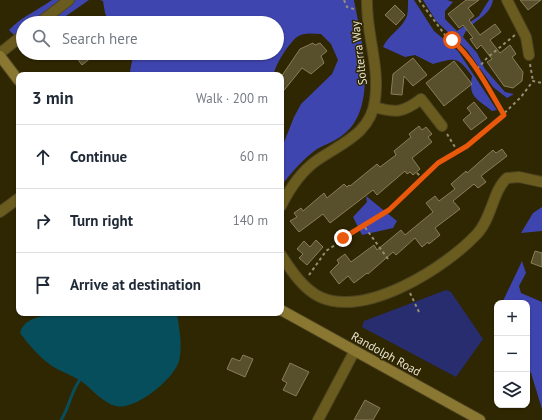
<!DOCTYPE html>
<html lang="en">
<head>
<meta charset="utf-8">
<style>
	body { margin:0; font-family:"PT Sans",sans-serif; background:#f2f2f3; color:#1f2937 }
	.controls { position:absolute; right:12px; bottom:12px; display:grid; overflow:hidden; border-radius:8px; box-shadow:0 1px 3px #0004 }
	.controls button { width:36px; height:36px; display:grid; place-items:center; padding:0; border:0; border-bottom:1px solid #e0e1e3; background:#fff; color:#1f2937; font:20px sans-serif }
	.stop { position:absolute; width:12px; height:12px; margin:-9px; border:3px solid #ea580c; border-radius:50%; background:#fff }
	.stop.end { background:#ea580c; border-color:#fff; box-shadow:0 1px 4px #0008 }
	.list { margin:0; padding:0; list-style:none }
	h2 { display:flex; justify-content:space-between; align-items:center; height:52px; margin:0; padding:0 16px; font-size:17px }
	h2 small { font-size:13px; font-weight:400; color:#747a83 }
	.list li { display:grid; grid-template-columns:26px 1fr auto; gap:12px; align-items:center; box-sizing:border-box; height:64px; padding:0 16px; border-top:1px solid #e0e1e3 }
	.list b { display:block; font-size:15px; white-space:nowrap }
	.list em { font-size:13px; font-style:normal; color:#747a83 }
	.icon { flex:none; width:22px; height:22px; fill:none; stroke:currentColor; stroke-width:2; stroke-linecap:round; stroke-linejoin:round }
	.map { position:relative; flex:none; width:542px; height:420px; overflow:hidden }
	.search { position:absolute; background:#fff; box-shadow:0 1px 3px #0004; left:16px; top:16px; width:268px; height:44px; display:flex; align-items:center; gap:10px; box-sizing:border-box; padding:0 14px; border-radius:22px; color:#747a83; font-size:15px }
	.panel { position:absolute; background:#fff; box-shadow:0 1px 3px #0004; left:16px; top:72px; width:268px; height:244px; border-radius:8px }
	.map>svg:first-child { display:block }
	.green { fill:#282d70 }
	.forest { fill:#3f45af }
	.water { fill:#074e5c }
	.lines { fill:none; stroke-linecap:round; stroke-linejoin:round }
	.stream { stroke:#074e5c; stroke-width:3 }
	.building { fill:#584f2c; stroke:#887e59 }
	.street-casing { stroke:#4d4423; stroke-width:12 }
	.secondary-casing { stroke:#4d4423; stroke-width:12 }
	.path { stroke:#958e73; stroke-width:2; stroke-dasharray:3 3; stroke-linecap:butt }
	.street { stroke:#6a5b1e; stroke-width:10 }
	.secondary { stroke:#8a7832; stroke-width:10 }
	.route { stroke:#ea580c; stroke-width:5 }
	.labels { text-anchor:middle; stroke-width:3; stroke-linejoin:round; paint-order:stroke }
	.street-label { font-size:12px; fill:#e8e3cf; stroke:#2f2602 }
</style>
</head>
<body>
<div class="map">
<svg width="542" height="420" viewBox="0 0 542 420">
	<rect width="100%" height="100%" fill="#2f2602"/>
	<path class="green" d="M 446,290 L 451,292 L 483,339 L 456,377 L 362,327 L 364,321 Z"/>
	<path class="forest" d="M 52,0 L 89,0 L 56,23 L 23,23 L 23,39 L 16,37 L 9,30 C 22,16 37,11 52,0 Z
		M 100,0 L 354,0 C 361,37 379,107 344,134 C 336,141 326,144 317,149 C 303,159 292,172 281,186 L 281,150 L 294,117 L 301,104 L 332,74 L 338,60 L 331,44 L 321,34 C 313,34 304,32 297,37 C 289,43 274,66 274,75 L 132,75 L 130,71 L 133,56 L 131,53 L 277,53 L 277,23 L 109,23 L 105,13 L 103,1 Z
		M 408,0 L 414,0 L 434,31 L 458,51 L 497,110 L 492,111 C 476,98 468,97 472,76 C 457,56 456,58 433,64 L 415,55 L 405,57 L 383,47 C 388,35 402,29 407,16 C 408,12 408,5 408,0 Z
		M 423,0 L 447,0 L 453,2 L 445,11 L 445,19 L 457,31 L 479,16 L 489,0 L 493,0 C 490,18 469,21 463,37 L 477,53 L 485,69 L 505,92 L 514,94 L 507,98 L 493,87 L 467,50 L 436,21 Z
		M 366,196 L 397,221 L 393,228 L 362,235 L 353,217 L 367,202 Z
		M 542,207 L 542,231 L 521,233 L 533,213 Z
		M 522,261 L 526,273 L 519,286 L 521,293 L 542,302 L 542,409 L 531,373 L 527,369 L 527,303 L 502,303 Z"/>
	<path class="water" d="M 53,313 L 177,313 C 179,328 183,346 179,361 C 174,379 135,411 116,406 C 103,403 92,389 81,381 C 72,375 61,372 52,366 C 39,357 30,346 20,333 C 24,318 40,317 53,313 Z"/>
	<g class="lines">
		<path class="stream" d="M 61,420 C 70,407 71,389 82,377"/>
	</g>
	<path class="building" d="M 466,0 L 479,0 L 468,8 L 474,16 L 469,20 L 480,35 L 495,24 L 501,32 L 490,40 L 500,53 L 510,45 L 516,54 L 512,57 L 523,72 L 522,81 L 513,88 L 504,86 L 487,62 L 492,59 L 481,45 L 477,49 L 470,39 L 473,38 L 463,25 L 459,28 L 448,14 Z
		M 520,0 L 541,0 L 528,10 Z
		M 395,5 L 405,15 L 396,25 L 385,15 Z
		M 313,43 L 315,45 L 320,43 L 327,51 L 321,56 L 324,63 L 311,74 L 302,68 L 281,94 L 281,77 L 300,49 Z
		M 73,53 L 97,53 L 82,65 Z
		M 413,58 L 427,75 L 413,86 L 404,76 L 402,95 L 391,94 L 393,74 Z
		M 454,61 L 472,84 L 444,106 L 426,83 Z
		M 474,102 L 487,118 L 471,130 L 463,120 L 471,113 L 467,108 Z
		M 419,126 L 422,130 L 426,127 L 432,134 L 428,137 L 432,142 L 412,158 L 420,169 L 413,175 L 410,172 L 407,174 L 405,171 L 377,195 L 373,190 L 330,223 L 323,214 L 299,232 L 290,221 L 297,217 L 294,213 L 301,208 L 303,211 L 324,193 L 327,198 L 344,184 L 347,187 L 349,185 L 350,186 L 377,164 L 380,167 L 396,155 L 394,151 L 411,137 L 409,134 Z
		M 502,149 L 507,156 L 481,176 L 486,182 L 478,188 L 474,184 L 453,201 L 460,209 L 435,228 L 440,235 L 429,244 L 428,242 L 422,247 L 415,238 L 396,255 L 393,252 L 368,274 L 367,273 L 354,283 L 348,276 L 339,284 L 330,272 L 339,263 L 337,260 L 345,254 L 351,262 L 374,245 L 377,250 L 401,230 L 405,235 L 433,212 L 426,203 L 435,196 L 439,201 L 455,189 L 451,184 L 466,171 L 467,173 L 493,150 L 496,153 Z
		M 316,240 L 323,247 L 307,265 L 299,258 L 303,254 L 297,249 L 304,241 L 310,247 Z
		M 535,251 L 542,253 L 542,267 L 531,263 Z
		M 243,355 L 253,359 L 245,377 L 227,369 L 232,358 L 240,361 Z
		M 290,363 L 309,372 L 296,396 L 283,390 L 287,383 L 282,380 Z
		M 365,400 L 380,408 L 373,420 L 354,420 Z"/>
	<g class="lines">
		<defs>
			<path id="street" d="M 507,0 L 526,37 L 529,55
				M 39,23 L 69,0
				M 0,53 L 23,35
				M 374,107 C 396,113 403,113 421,99 L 442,126
				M 281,206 C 289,190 301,172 316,161 C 340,144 371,134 375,100 C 380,66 366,33 367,0
				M 0,212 L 19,198
				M 281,255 C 291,270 303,289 320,297 C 367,318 446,267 477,234 C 492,218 493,190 507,178 L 519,177 L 542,182
				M 318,420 L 354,352"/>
			<path id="secondary" d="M 0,56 L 19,81
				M 281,310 L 480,420"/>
		</defs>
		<use href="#street" class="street-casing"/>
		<use href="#secondary" class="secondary-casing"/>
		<path class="path" d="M 344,0 L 347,7 L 357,10
			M 419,0 L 445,35 L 467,55 L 504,115
			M 530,64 L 533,81
			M 477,69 L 488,57 L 515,35
			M 447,134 L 458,152
			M 417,173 L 422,178
			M 388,259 L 364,226 L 398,202 L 438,163 L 467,146 L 492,125 L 521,97 L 533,81 L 542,83
			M 309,275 L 326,251 L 364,226
			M 410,293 L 419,312"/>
		<use href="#street" class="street"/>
		<use href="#secondary" class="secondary"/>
	</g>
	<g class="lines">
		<path class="route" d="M 343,238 L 389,210 L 438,163 L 467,146 L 504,115 C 488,88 475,61 452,40"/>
	</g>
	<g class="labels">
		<g class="street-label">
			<text transform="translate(359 53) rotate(-97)" y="4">Solterra Way</text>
			<text transform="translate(386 354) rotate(29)" y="4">Randolph Road</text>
		</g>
	</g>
</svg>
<div class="controls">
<button>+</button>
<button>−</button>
<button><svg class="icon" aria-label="layers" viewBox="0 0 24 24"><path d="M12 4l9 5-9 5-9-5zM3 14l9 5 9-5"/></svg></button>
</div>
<div class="stop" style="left:452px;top:40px"></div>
<div class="stop end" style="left:343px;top:238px"></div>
<div class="search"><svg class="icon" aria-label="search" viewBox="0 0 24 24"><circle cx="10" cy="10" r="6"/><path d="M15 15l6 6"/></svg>Search here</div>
<section class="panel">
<h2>3 min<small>Walk · 200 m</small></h2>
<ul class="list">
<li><svg class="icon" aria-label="ahead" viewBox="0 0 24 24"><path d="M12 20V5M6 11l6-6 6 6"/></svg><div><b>Continue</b></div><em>60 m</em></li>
<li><svg class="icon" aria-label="right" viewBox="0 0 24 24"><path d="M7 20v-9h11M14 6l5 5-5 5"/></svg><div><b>Turn right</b></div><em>140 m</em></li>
<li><svg class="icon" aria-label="arrive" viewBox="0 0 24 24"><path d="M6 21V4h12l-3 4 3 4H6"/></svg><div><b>Arrive at destination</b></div></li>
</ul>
</section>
</div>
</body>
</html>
